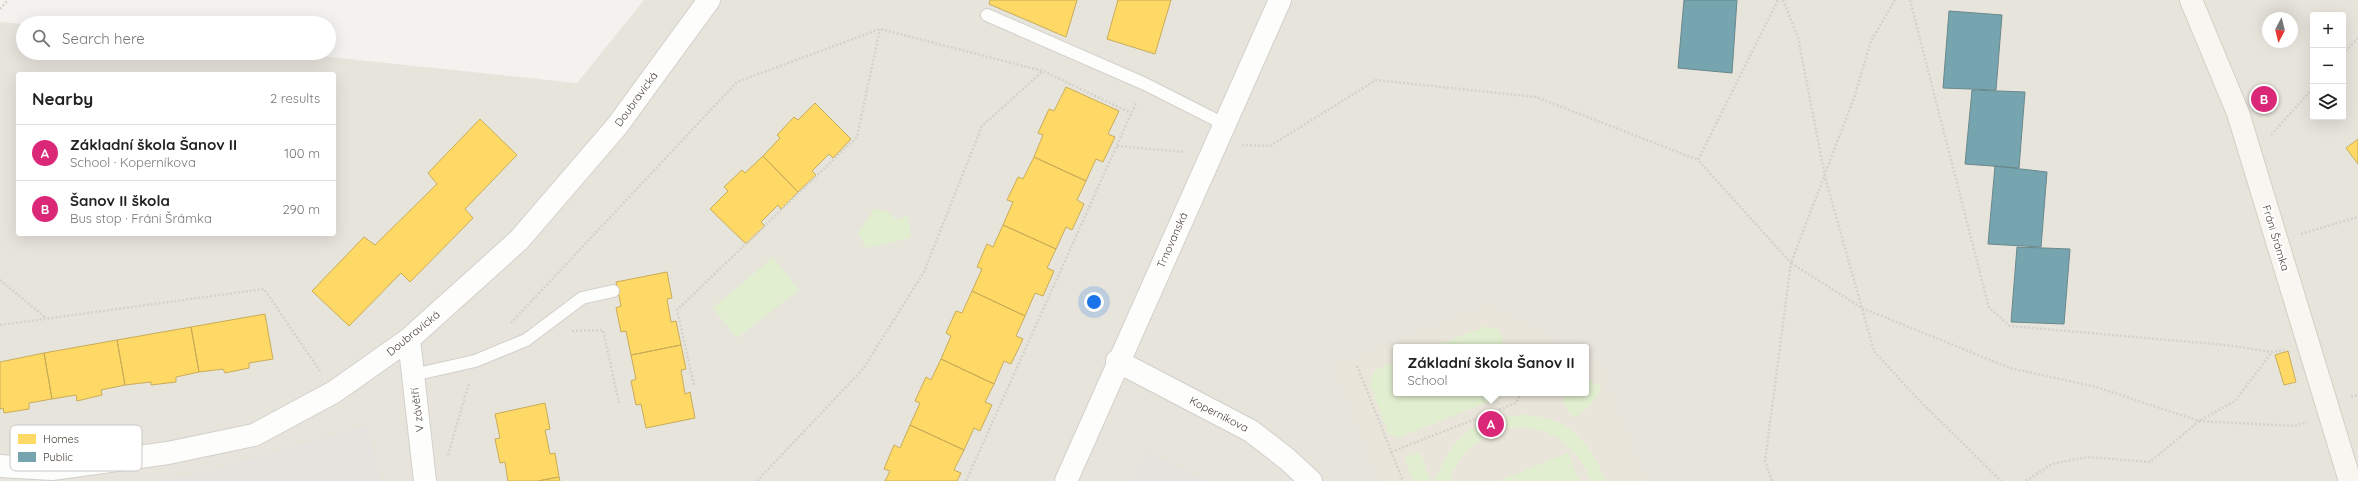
<!DOCTYPE html>
<html lang="en">
<head>
<meta charset="utf-8">
<style>
	body { margin:0; font-family:Quicksand,sans-serif; background:#f2f2f2; color:#222 }
	.controls { position:absolute; right:12px; top:12px; display:grid; overflow:hidden; border-radius:4px; box-shadow:0 4px 16px #0002 }
	.controls button { width:36px; height:36px; display:grid; place-items:center; padding:0; border:0; border-bottom:1px solid #e0e0e0; background:#fff; color:#222; font:20px sans-serif }
	.compass { position:absolute; left:2262px; top:12px; width:36px; height:36px; border-radius:50%; background:#fff; box-shadow:0 4px 16px #0002; rotate:187deg }
	.you { position:absolute; left:1094px; top:302px; width:14px; height:14px; margin:-10px; border:3px solid #fff; border-radius:50%; background:#1a73e8; box-shadow:0 0 0 6px #1a73e833 }
	.badge { display:grid; place-items:center; width:26px; height:26px; border-radius:50%; background:#db2777; color:#fff; font-size:13px; font-weight:700 }
	.pin { position:absolute; translate:-50% -50%; border:2px solid #fff; box-shadow:0 1px 4px #0006 }
	.popup { position:absolute; left:1393px; top:344px; width:196px; height:52px; box-sizing:border-box; display:grid; place-content:center; border-radius:4px; background:#fff; filter:drop-shadow(0 1px 3px #0005); font-size:13px; white-space:nowrap; color:#767676 }
	.popup b { font-size:15px; color:#222 }
	.popup::after { content:''; position:absolute; left:50%; top:100%; margin-left:-8px; border:8px solid transparent; border-top-color:#fff }
	.list { margin:0; padding:0; list-style:none }
	h2 { display:flex; justify-content:space-between; align-items:center; height:52px; margin:0; padding:0 16px; font-size:17px }
	h2 small { font-size:13px; font-weight:400; color:#767676 }
	.list li { display:grid; grid-template-columns:26px 1fr auto; gap:12px; align-items:center; box-sizing:border-box; height:56px; padding:0 16px; border-top:1px solid #e0e0e0 }
	.list b { display:block; font-size:15px; white-space:nowrap }
	.list p { margin:0; font-size:13px; white-space:nowrap; color:#767676 }
	.list em { font-size:13px; font-style:normal; color:#767676 }
	.icon { flex:none; width:22px; height:22px; fill:none; stroke:currentColor; stroke-width:2; stroke-linecap:round; stroke-linejoin:round }
	.map { position:relative; flex:none; width:2358px; height:481px; overflow:hidden }
	.search { position:absolute; background:#fff; box-shadow:0 4px 16px #0002; left:16px; top:16px; width:320px; height:44px; display:flex; align-items:center; gap:10px; box-sizing:border-box; padding:0 14px; border-radius:22px; color:#767676; font-size:15px }
	.panel { position:absolute; background:#fff; box-shadow:0 4px 16px #0002; left:16px; top:72px; width:320px; height:164px; border-radius:4px }
	.map>svg:first-child { display:block }
	.residential { fill:#e7e4dc; fill-rule:evenodd }
	.education { fill:#eae5da }
	.green { fill:#e1eecf }
	.parking { fill:#e6e3df }
	.homes { fill:#ffd966; stroke:#c9ac58 }
	.public { fill:#76a5af; stroke:#69888c }
	.lines { fill:none; stroke-linecap:round; stroke-linejoin:round }
	.lane-casing { stroke:#d2d0cb; stroke-width:14 }
	.street-casing { stroke:#d2d0cb; stroke-width:24 }
	.secondary-casing { stroke:#d3cfc5; stroke-width:24 }
	.path { stroke:#d3d2cc; stroke-width:2.5; stroke-dasharray:2 2; stroke-linecap:butt }
	.lane { stroke:#fdfdfc; stroke-width:12 }
	.street { stroke:#fdfdfc; stroke-width:22 }
	.secondary { stroke:#f7f6f1; stroke-width:22 }
	.labels { text-anchor:middle; stroke-width:4; stroke-linejoin:round; paint-order:stroke }
	.street-label { font-size:11px; fill:#4b4439; stroke:#fff }
	.key { fill:#fff; stroke:#c9c7c4; stroke-width:1 }
	.key-label { font-size:11px; fill:#4b4439 }
</style>
</head>
<body>
<div class="map">
<svg width="2358" height="481" viewBox="0 0 2358 481">
	<rect width="100%" height="100%" fill="#f4f2ee"/>
	<path class="residential" d="M 644,0 L 2358,0 L 2358,481 L 0,481 L 0,22 L 23,24 L 23,53 L 292,53 L 577,83 ZM 2313,15 L 2343,15 L 2343,117 L 2313,117 ZM 2268,18 L 2292,18 L 2292,42 L 2268,42 ZM 18,74 L 334,74 L 334,234 L 18,234 ZM 1396,347 L 1586,347 L 1586,393 L 1396,393 Z"/>
	<path class="education" d="M 1489,306 L 1565,347 L 1396,347 L 1396,393 L 1586,393 L 1586,358 L 1600,366 L 1644,481 L 1382,481 L 1336,367 Z"/>
	<path class="green" d="M 874,209 L 886,211 L 897,220 L 908,215 L 911,238 L 866,248 L 858,233 Z
		M 773,257 L 799,290 L 737,338 L 713,308 Z
		M 1487,326 L 1499,330 L 1505,347 L 1432,347 Z
		M 1396,361 L 1396,393 L 1511,393 L 1398,438 L 1388,433 L 1370,384 L 1375,370 Z
		M 1586,379 L 1602,387 C 1597,400 1586,412 1572,418 L 1560,393 L 1586,393 Z
		M 1522,415 C 1568,416 1590,441 1606,481 L 1591,481 C 1585,466 1576,452 1563,442 C 1523,410 1463,435 1450,481 L 1435,481 C 1454,434 1471,420 1522,415 Z
		M 1420,452 L 1431,481 L 1413,481 L 1404,458 Z
		M 1568,453 L 1579,481 L 1499,481 Z"/>
	<path class="parking" d="M 367,426 L 380,481 L 162,481 L 200,474 Z
		M 1146,452 L 1208,481 L 1133,481 Z"/>
	<path class="homes" d="M 990,0 L 1077,0 L 1066,37 L 989,4 Z
		M 1118,0 L 1171,0 L 1155,54 L 1107,39 Z
		M 1066,87 L 1119,111 L 1108,134 L 1115,137 L 1103,162 L 1096,159 L 1086,181 L 1034,157 L 1043,135 L 1038,133 L 1049,109 L 1054,111 Z
		M 815,103 L 851,139 L 833,158 L 829,154 L 812,171 L 816,175 L 798,192 L 763,156 L 780,138 L 777,135 L 794,117 L 798,120 Z
		M 480,119 L 517,155 L 465,209 L 473,218 L 410,282 L 401,273 L 349,326 L 312,291 L 364,237 L 375,245 L 437,184 L 428,173 Z
		M 2358,139 L 2358,164 L 2346,148 Z
		M 763,156 L 798,192 L 781,209 L 778,205 L 761,222 L 765,226 L 746,244 L 710,209 L 728,191 L 724,187 L 742,170 L 745,173 Z
		M 1034,157 L 1086,181 L 1077,200 L 1084,204 L 1072,230 L 1066,227 L 1056,249 L 1003,225 L 1013,202 L 1007,200 L 1018,177 L 1023,179 Z
		M 1003,225 L 1056,249 L 1047,268 L 1054,271 L 1043,296 L 1035,293 L 1025,316 L 972,291 L 982,269 L 977,267 L 987,244 L 993,247 Z
		M 667,272 L 672,298 L 667,299 L 671,322 L 676,321 L 681,345 L 631,355 L 626,331 L 621,332 L 616,308 L 621,306 L 616,282 Z
		M 972,291 L 1025,316 L 1016,336 L 1023,339 L 1011,364 L 1004,361 L 994,384 L 941,359 L 951,336 L 946,333 L 956,311 L 962,313 Z
		M 265,314 L 273,359 L 249,363 L 249,368 L 225,373 L 223,369 L 199,372 L 191,327 Z
		M 191,327 L 199,372 L 176,377 L 176,382 L 151,385 L 151,382 L 125,385 L 117,340 Z
		M 117,340 L 125,385 L 101,390 L 102,395 L 77,401 L 76,395 L 52,399 L 44,353 Z
		M 681,345 L 686,369 L 681,370 L 685,394 L 690,392 L 695,418 L 646,428 L 641,404 L 636,405 L 631,381 L 636,379 L 631,355 Z
		M 2288,351 L 2296,382 L 2284,385 L 2275,355 Z
		M 44,353 L 52,399 L 29,403 L 29,409 L 4,413 L 3,408 L 0,409 L 0,362 Z
		M 941,359 L 994,384 L 985,402 L 992,405 L 980,431 L 974,428 L 964,450 L 910,425 L 920,403 L 915,401 L 926,377 L 931,380 Z
		M 545,403 L 550,429 L 545,430 L 550,454 L 555,453 L 559,477 L 538,481 L 508,481 L 505,462 L 500,463 L 495,439 L 500,438 L 495,414 Z
		M 910,425 L 964,450 L 954,470 L 961,473 L 957,481 L 885,481 L 890,471 L 884,469 L 894,445 L 900,448 Z
		M 559,477 L 560,481 L 538,481 Z"/>
	<path class="public" d="M 1684,0 L 1737,0 L 1732,73 L 1678,68 Z
		M 1949,11 L 2002,15 L 1996,90 L 1943,88 Z
		M 1972,90 L 2025,92 L 2019,168 L 1965,164 Z
		M 1995,166 L 2047,172 L 2041,247 L 1988,244 Z
		M 2017,247 L 2070,249 L 2064,324 L 2011,322 Z"/>
	<g class="lines">
		<defs>
			<path id="lane" d="M 987,15 L 1145,84 L 1224,124
				M 413,375 L 475,361 L 526,340 L 582,298 L 613,291"/>
			<path id="street" d="M 409,339 L 425,481
				M 1117,361 L 1251,431 L 1287,459 L 1311,481
				M 0,466 L 52,469 L 168,453 L 254,435 L 334,392 L 409,339 L 519,240 L 617,126 L 709,0
				M 1066,481 L 1280,0"/>
			<path id="secondary" d="M 2191,0 L 2238,113 L 2350,481"/>
		</defs>
		<use href="#lane" class="lane-casing"/>
		<use href="#street" class="street-casing"/>
		<use href="#secondary" class="secondary-casing"/>
		<path class="path" d="M 1783,0 L 1798,37 L 1825,177 L 1874,351 L 1915,396 L 2001,481
			M 1895,0 L 1871,41 L 1854,98 L 1791,263 L 1862,308 L 2010,368 L 2096,387 L 2199,421 L 2294,426 L 2307,422
			M 1910,0 L 1989,308 L 2010,326 L 2226,345 L 2272,352 L 2284,350
			M 0,9 L 8,0
			M 2343,54 L 2358,38
			M 2271,135 L 2313,88
			M 1242,145 L 1270,146 L 1376,80 L 1536,97 L 1698,160
			M 1117,146 L 1185,152
			M 2301,234 L 2358,217
			M 0,280 L 46,318
			M 511,323 L 737,82 L 880,29 L 1043,71 L 1131,113
			M 0,325 L 264,289 L 320,371
			M 572,331 L 603,330 L 619,403
			M 1357,366 L 1403,481
			M 694,385 L 677,310 L 857,137 L 880,29
			M 2351,397 L 2358,395
			M 1391,452 L 1516,403 L 1521,393
			M 448,455 L 469,383
			M 757,481 L 863,369 L 924,272 L 982,126 L 1043,71
			M 966,481 L 1136,103
			M 1772,481 L 1765,461 L 1791,263 L 1698,160 L 1778,0
			M 2026,481 L 2052,464 L 2087,457 L 2150,462 L 2199,421 L 2235,401 L 2272,352"/>
		<use href="#lane" class="lane"/>
		<use href="#street" class="street"/>
		<use href="#secondary" class="secondary"/>
	</g>
	<g class="labels">
		<g class="street-label">
			<text transform="translate(636 99) rotate(-54)" y="4">Doubravická</text>
			<text transform="translate(2276 238) rotate(73)" y="4">Fráni Šrámka</text>
			<text transform="translate(1172 240) rotate(-66)" y="4">Trnovanská</text>
			<text transform="translate(413 333) rotate(-39)" y="4">Doubravická</text>
			<text transform="translate(417 410) rotate(-97)" y="4">V závětří</text>
			<text transform="translate(1219 414) rotate(27)" y="4">Koperníkova</text>
		</g>
	</g>
	<rect x="10" y="425" width="132" height="46" rx="6" class="key"/>
	<rect x="18" y="434" width="18" height="10" fill="#ffd966"/>
	<rect x="18" y="452" width="18" height="10" fill="#76a5af"/>
	<g class="key-label">
		<text x="43" y="443">Homes</text>
		<text x="43" y="461">Public</text>
	</g>
</svg>
<div class="controls">
<button>+</button>
<button>−</button>
<button><svg class="icon" aria-label="layers" viewBox="0 0 24 24"><path d="M12 4l9 5-9 5-9-5zM3 14l9 5 9-5"/></svg></button>
</div>
<svg class="compass" viewBox="-18 -18 36 36"><path d="M0-13l5 13h-10z" fill="#e53935"/><path d="M0 13l5-13h-10z" fill="#767676"/></svg>
<div class="you"></div>
<div class="pin badge" style="left:1491px;top:424px">A</div>
<div class="popup"><b>Základní škola Šanov II</b>School</div>
<div class="pin badge" style="left:2264px;top:99px">B</div>
<div class="search"><svg class="icon" aria-label="search" viewBox="0 0 24 24"><circle cx="10" cy="10" r="6"/><path d="M15 15l6 6"/></svg>Search here</div>
<section class="panel">
<h2>Nearby<small>2 results</small></h2>
<ul class="list">
<li><span class="badge">A</span><div><b>Základní škola Šanov II</b><p>School · Koperníkova</p></div><em>100 m</em></li>
<li><span class="badge">B</span><div><b>Šanov II škola</b><p>Bus stop · Fráni Šrámka</p></div><em>290 m</em></li>
</ul>
</section>
</div>
</body>
</html>
